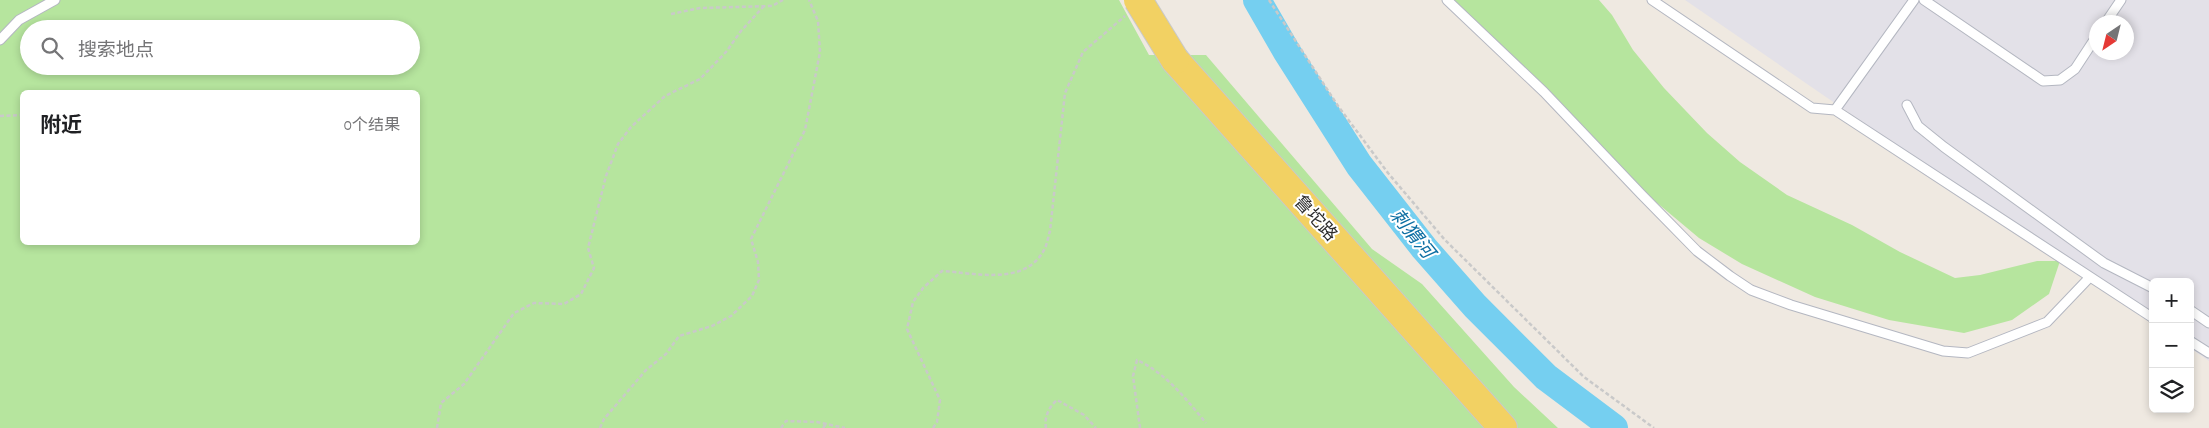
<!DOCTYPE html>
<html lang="zh">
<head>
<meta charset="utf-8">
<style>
	body { margin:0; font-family:"Alegreya Sans","Noto Sans SC",sans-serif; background:#f2f2f2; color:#202124 }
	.controls { position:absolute; right:15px; bottom:15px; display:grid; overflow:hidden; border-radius:8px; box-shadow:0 2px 8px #0003 }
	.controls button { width:45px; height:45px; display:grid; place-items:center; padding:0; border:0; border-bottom:1px solid #e0e0e0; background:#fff; color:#202124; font:25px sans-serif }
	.compass { position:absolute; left:2089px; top:15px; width:45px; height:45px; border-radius:50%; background:#fff; box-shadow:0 2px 8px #0003; rotate:215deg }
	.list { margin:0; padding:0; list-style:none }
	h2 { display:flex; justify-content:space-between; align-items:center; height:65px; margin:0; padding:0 20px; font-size:21px }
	h2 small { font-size:16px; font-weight:400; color:#757577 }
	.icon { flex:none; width:28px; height:28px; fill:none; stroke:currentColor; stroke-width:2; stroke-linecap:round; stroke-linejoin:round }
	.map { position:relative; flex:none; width:2209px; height:428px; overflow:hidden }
	.search { position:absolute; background:#fff; box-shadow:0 2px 8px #0003; left:20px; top:20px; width:400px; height:55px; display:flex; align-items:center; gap:12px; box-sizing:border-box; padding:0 18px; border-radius:28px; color:#757577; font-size:19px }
	.panel { position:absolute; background:#fff; box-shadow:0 2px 8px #0003; left:20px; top:90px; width:400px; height:155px; border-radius:8px }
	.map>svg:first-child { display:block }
	.industrial { fill:#e3e1e8; fill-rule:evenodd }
	.green { fill:#b6e59e; fill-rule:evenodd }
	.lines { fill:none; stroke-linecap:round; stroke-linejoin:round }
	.river { stroke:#75cff0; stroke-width:28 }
	.lane-casing { stroke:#b4b7c1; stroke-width:11 }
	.primary-casing { stroke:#c9c9c9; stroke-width:30 }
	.path { stroke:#c9c9c9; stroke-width:2.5; stroke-dasharray:4 2.5; stroke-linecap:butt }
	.lane { stroke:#fff; stroke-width:9 }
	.primary { stroke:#f2d163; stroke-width:28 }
	.primary-bridge-casing { stroke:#c9c9c9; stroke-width:30; stroke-linecap:butt }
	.primary-bridge { stroke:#f2d163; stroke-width:28 }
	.labels { text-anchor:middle; stroke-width:4; stroke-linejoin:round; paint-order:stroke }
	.street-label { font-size:18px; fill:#2e2e2e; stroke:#fff }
	.water-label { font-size:19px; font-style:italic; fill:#0d6fa3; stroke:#fff }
</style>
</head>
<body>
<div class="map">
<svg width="2209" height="428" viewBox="0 0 2209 428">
	<rect width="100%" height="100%" fill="#efe9e1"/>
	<path class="industrial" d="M 1685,0 L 2209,0 L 2209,361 L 2190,348 L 2190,282 L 2153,282 L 2153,322 ZM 2096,22 L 2126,22 L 2126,52 L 2096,52 Z"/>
	<path class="green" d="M 0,0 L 1119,0 L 1149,55 L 1206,55 L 1372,249 L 1422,284 L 1514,387 L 1558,428 L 0,428 ZM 29,29 L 411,29 L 411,66 L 29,66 ZM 22,92 L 418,92 L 418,242 L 22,242 Z
		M 1448,0 L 1599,0 L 1612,15 L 1633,50 L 1664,88 L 1707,133 L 1740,162 L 1787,195 L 1852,225 L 1900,252 L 1955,278 L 1980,275 L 2037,261 L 2060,261 L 2049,294 L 2012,320 L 1964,333 L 1889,320 L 1815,297 L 1742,264 L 1699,238 L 1656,202 L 1490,34 Z"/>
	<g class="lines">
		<path class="river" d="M 1257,0 L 1287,52 L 1359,165 L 1424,248 L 1475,306 L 1546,377 L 1614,428"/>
		<defs>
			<path id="lane" d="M 1447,0 L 1544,92 L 1641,194 L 1697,251 L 1730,276 L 1751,290 L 1791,305 L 1943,351 L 1968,353 L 2047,322 L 2089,278
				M 1652,0 L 1812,108 L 1835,110
				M 1914,0 L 1835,110 L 2153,318
				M 1924,0 L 2043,81 L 2060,80 L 2075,69 L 2096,37
				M 2106,22 L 2121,0
				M 0,40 L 19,20 L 55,0
				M 1907,105 L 1918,126 L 1944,147 L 2104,263 L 2153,288
				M 2190,310 L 2209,323
				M 2190,341 L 2209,353"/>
			<path id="primary" d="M 1175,60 L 1503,428"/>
		</defs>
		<use href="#lane" class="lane-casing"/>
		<use href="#primary" class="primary-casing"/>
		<path class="path" d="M 1269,0 L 1338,106 L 1388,173 L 1445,240 L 1584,377 L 1654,428
			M 671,14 L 700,8 L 772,6 L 783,0
			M 0,116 L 22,115
			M 437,428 L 441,403 L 464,384 L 514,313 L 534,303 L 564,304 L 581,294 L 594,268 L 588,248 L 606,176 L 618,144 L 631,127 L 665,96 L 700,79 L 726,52 L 741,31 L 764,6
			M 600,428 L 604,419 L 646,370 L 666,354 L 679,336 L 712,326 L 731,316 L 752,296 L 759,280 L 758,262 L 751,239 L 805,130 L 820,52 L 818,21 L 809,0
			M 781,428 L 786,421 L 817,422 L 845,428
			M 823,428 L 826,424
			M 933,428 L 937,422 L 940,400 L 907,329 L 913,302 L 923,288 L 942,271 C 975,273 1025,286 1044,250 C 1047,245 1048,237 1050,231 L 1065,93 L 1083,52 L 1125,16
			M 1046,428 C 1044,417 1049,407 1057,400 L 1084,415 L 1096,428
			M 1140,428 L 1133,376 L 1137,360 C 1167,374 1186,399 1206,423"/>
		<use href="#lane" class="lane"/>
		<use href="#primary" class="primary"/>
		<defs>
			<path id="primary-bridge" d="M 1138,0 L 1175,60"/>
		</defs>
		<use href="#primary-bridge" class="primary-bridge-casing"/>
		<use href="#primary-bridge" class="primary-bridge"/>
	</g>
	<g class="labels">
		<g class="street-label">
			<text transform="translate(1316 218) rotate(48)" y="6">鲁坨路</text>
		</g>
		<g class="water-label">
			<text transform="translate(1413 233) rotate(51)" y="7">刺猬河</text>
		</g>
	</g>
</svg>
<div class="controls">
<button>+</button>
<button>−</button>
<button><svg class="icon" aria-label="layers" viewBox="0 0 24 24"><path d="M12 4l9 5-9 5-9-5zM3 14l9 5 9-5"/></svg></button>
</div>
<svg class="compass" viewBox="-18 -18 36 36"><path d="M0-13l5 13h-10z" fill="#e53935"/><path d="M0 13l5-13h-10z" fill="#757577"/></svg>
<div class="search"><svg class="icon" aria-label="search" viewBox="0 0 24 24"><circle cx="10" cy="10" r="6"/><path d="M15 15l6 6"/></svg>搜索地点</div>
<section class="panel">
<h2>附近<small>0个结果</small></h2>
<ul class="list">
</ul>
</section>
</div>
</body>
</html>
